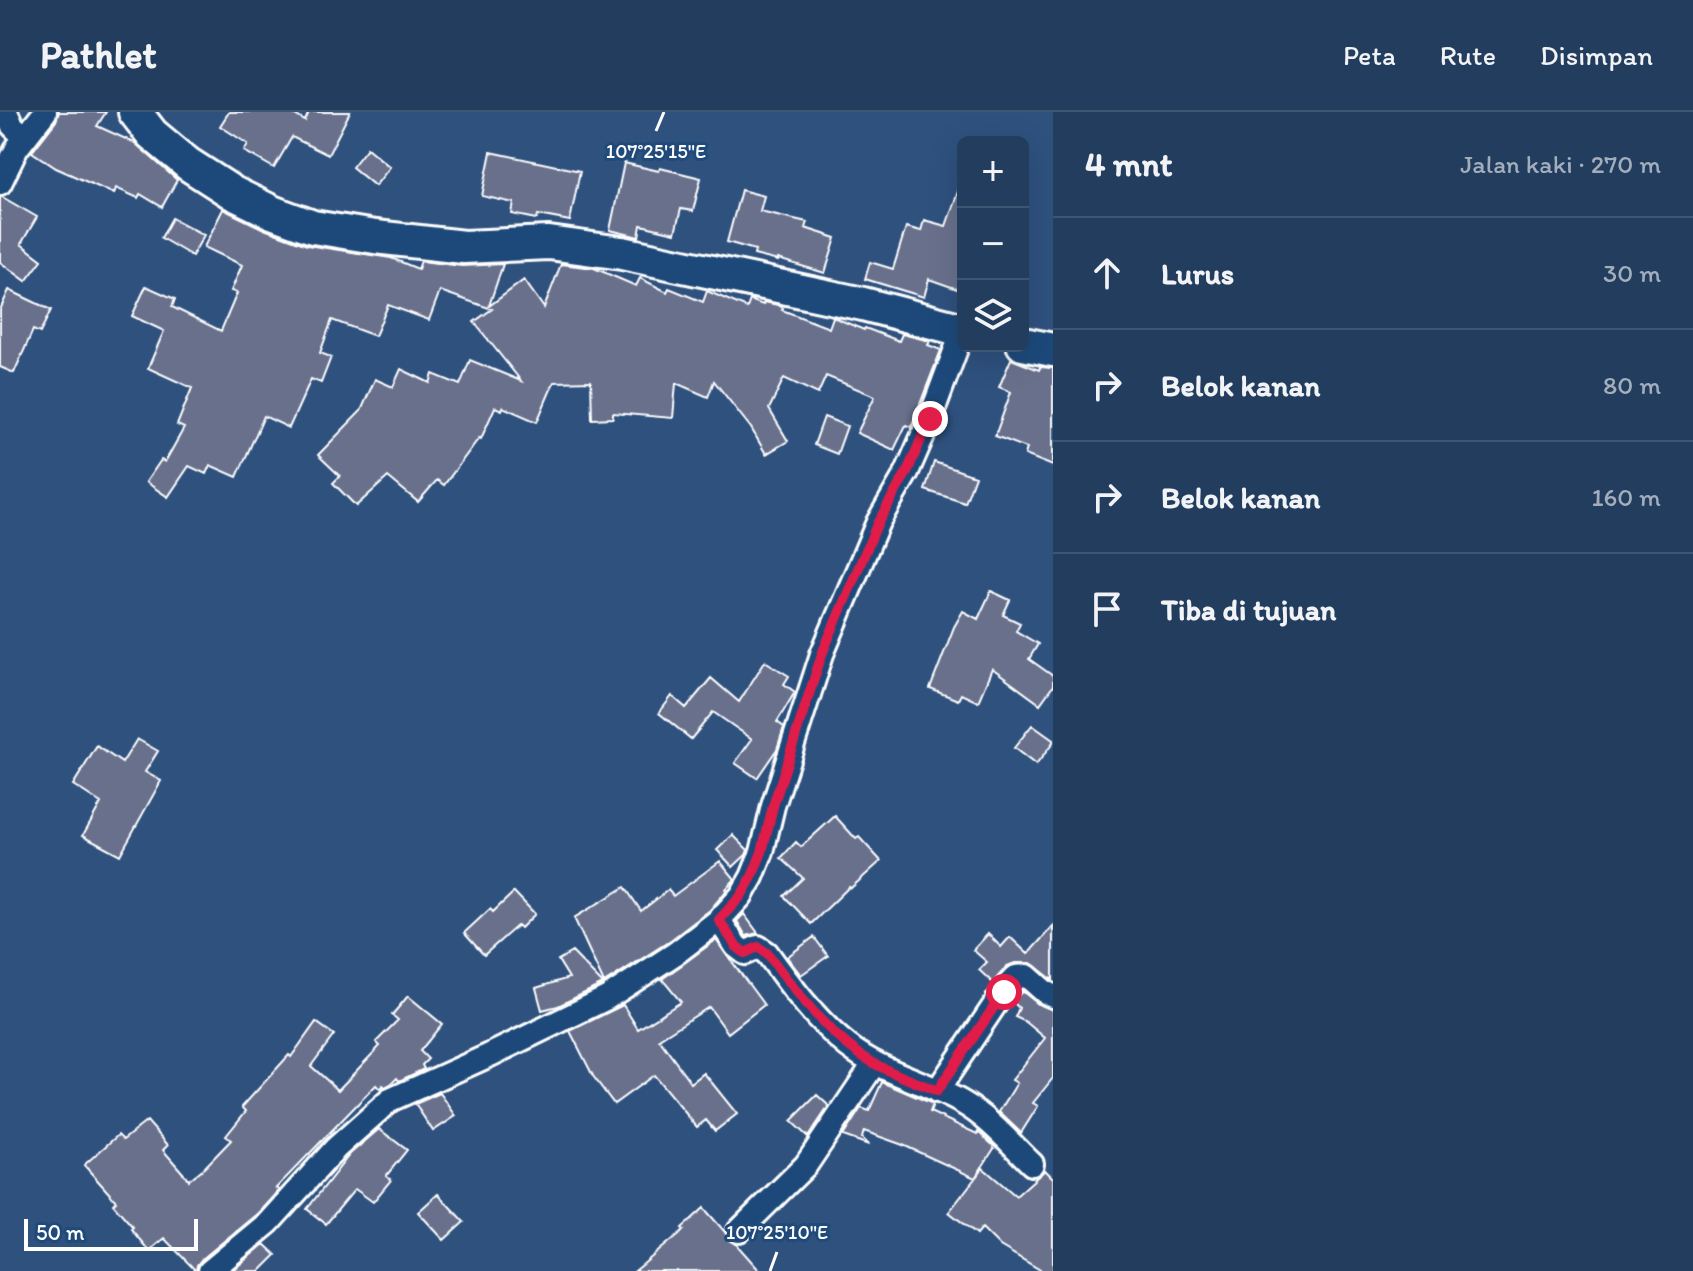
<!DOCTYPE html>
<html lang="id">
<head>
<meta charset="utf-8">
<style>
	body { margin:0; font-family:Itim,sans-serif; background:#2e4867; color:#f1f3f6 }
	.controls { position:absolute; right:24px; top:24px; display:grid; overflow:hidden; border-radius:12px; box-shadow:0 8px 32px #0002 }
	.controls button { width:72px; height:72px; display:grid; place-items:center; padding:0; border:0; border-bottom:2px solid #3f5673; background:#223d5e; color:#f1f3f6; font:40px sans-serif }
	.scale { position:absolute; left:24px; bottom:20px; width:174px; box-sizing:border-box; padding-left:8px; border:4px solid #fff; border-top:0; font-size:22px; line-height:28px; white-space:nowrap; color:#fff; -webkit-text-stroke:6px #1f4a7a; paint-order:stroke }
	.stop { position:absolute; width:24px; height:24px; margin:-18px; border:6px solid #e11d48; border-radius:50%; background:#fff }
	.stop.end { background:#e11d48; border-color:#fff; box-shadow:0 2px 8px #0008 }
	.list { margin:0; padding:0; list-style:none }
	h2 { display:flex; justify-content:space-between; align-items:center; height:104px; margin:0; padding:0 32px; font-size:34px }
	h2 small { font-size:26px; font-weight:400; color:#a2aebc }
	.list li { display:grid; grid-template-columns:52px 1fr auto; gap:24px; align-items:center; box-sizing:border-box; height:112px; padding:0 32px; border-top:2px solid #3f5673 }
	.list b { display:block; font-size:30px; white-space:nowrap }
	.list em { font-size:26px; font-style:normal; color:#a2aebc }
	.icon { flex:none; width:44px; height:44px; fill:none; stroke:currentColor; stroke-width:2; stroke-linecap:round; stroke-linejoin:round }
	.map { position:relative; flex:none; width:1053px; height:1159px; overflow:hidden }
	header { display:flex; align-items:center; gap:48px; box-sizing:border-box; height:112px; padding:0 40px; background:#223d5e; border-bottom:2px solid #3f5673 }
	header strong { font-size:38px }
	nav { display:flex; gap:44px; margin-inline-start:auto; font-size:28px }
	main { display:flex }
	aside { flex:1; background:#223d5e }
	.map>svg:first-child { display:block }
	.building { fill:#686f8c; stroke:#fff; stroke-width:2 }
	.lines { fill:none; stroke-linecap:round; stroke-linejoin:round }
	.minor-casing { stroke:#fff; stroke-width:28 }
	.secondary-casing { stroke:#fff; stroke-width:38 }
	.minor { stroke:#1f4a7a; stroke-width:22 }
	.secondary { stroke:#1f4a7a; stroke-width:32 }
	.route { stroke:#e11d48; stroke-width:10 }
	.ticks { fill:none; stroke:#fff; stroke-width:3 }
	.ticks-label { font-size:20px; text-anchor:middle; fill:#fff; stroke:#1f4a7a; stroke-width:6; stroke-linejoin:round; paint-order:stroke }
</style>
</head>
<body>
<header>
<strong>Pathlet</strong>
<nav><a>Peta</a><a>Rute</a><a>Disimpan</a></nav>
</header>
<main>
<div class="map">
<svg width="1053" height="1159" viewBox="0 0 1053 1159">
	<rect width="100%" height="100%" fill="#2e517e"/>
	<filter id="ink" filterUnits="userSpaceOnUse"><feTurbulence type="fractalNoise" baseFrequency=".0125" numOctaves="2"/><feDisplacementMap in="SourceGraphic" scale="16" xChannelSelector="R" yChannelSelector="G"/><feConvolveMatrix kernelMatrix="1 2 1 2 8 2 1 2 1" color-interpolation-filters="sRGB"/></filter>
	<g filter="url(#ink)">
		<path class="building" d="M 59,0 L 106,0 L 97,14 L 135,31 L 177,68 L 162,95 L 140,82 L 138,86 L 116,76 L 114,82 L 56,56 L 32,40 L 56,9 Z
			M 229,0 L 290,0 L 305,9 L 309,0 L 350,0 L 328,43 L 292,25 L 274,56 L 244,39 L 248,32 L 220,14 Z
			M 367,36 L 390,55 L 375,74 L 352,55 Z
			M 491,40 L 580,59 L 570,109 L 538,103 L 537,107 L 512,102 L 514,91 L 482,84 Z
			M 624,51 L 659,59 L 660,56 L 701,66 L 693,99 L 681,97 L 675,121 L 641,113 L 639,125 L 610,118 Z
			M 960,74 L 963,75 L 963,179 L 929,167 L 924,185 L 865,167 L 870,150 L 893,157 L 906,115 L 921,119 L 924,108 L 946,114 Z
			M 741,78 L 764,84 L 760,99 L 807,110 L 805,116 L 836,126 L 825,161 L 778,147 L 778,149 L 754,143 L 755,138 L 727,130 Z
			M 0,85 L 2,85 L 37,105 L 21,132 L 42,148 L 26,169 L 0,150 Z
			M 223,97 L 264,117 L 307,133 L 391,146 L 418,157 L 421,149 L 462,154 L 503,152 L 489,194 L 524,168 L 544,196 L 561,152 L 594,156 L 636,174 L 640,166 L 667,180 L 669,176 L 703,190 L 707,179 L 747,196 L 750,188 L 763,193 L 764,190 L 778,193 L 783,196 L 782,198 L 829,216 L 833,205 L 864,218 L 865,216 L 899,229 L 902,222 L 930,229 L 928,233 L 941,238 L 911,315 L 906,313 L 894,338 L 857,321 L 875,284 L 826,264 L 818,282 L 784,266 L 769,297 L 788,329 L 766,342 L 751,316 L 714,269 L 708,285 L 676,271 L 673,306 L 613,301 L 613,306 L 592,307 L 591,269 L 554,270 L 537,310 L 503,295 L 502,298 L 495,295 L 481,327 L 479,326 L 444,373 L 437,368 L 418,390 L 388,365 L 356,394 L 333,371 L 340,364 L 318,343 L 361,299 L 375,267 L 393,275 L 401,257 L 430,271 L 433,262 L 460,273 L 470,248 L 521,269 L 474,210 L 492,197 L 440,179 L 429,208 L 388,193 L 375,224 L 332,208 L 320,241 L 331,245 L 321,271 L 311,267 L 289,316 L 264,304 L 237,365 L 210,353 L 206,362 L 189,354 L 168,385 L 146,370 L 161,348 L 165,350 L 184,316 L 177,313 L 192,276 L 148,256 L 164,219 L 132,204 L 146,174 L 175,187 L 172,195 L 221,219 L 237,181 L 231,179 L 242,153 L 204,135 Z
			M 172,106 L 204,123 L 192,144 L 161,126 Z
			M 9,178 L 51,198 L 40,221 L 33,218 L 14,261 L 0,255 L 0,198 Z
			M 1011,247 L 1039,258 L 1040,255 L 1053,256 L 1053,354 L 1025,343 L 1027,336 L 995,324 L 1011,280 L 999,275 Z
			M 824,305 L 847,314 L 837,342 L 814,333 Z
			M 934,350 L 975,364 L 965,391 L 925,378 Z
			M 991,479 L 1010,488 L 1003,503 L 1020,511 L 1016,519 L 1038,532 L 1029,547 L 1053,564 L 1053,574 L 1040,592 L 992,557 L 978,590 L 961,582 L 958,588 L 930,577 L 954,515 L 963,499 L 978,507 Z
			M 765,549 L 789,564 L 784,572 L 795,580 L 777,610 L 784,615 L 777,637 L 757,666 L 735,651 L 752,627 L 713,600 L 691,627 L 659,601 L 672,584 L 686,596 L 711,566 L 739,590 Z
			M 1032,613 L 1053,628 L 1053,631 L 1036,653 L 1014,636 Z
			M 137,627 L 158,639 L 145,660 L 161,669 L 120,743 L 83,723 L 101,691 L 73,673 L 97,634 L 122,651 Z
			M 835,704 L 856,727 L 859,725 L 881,749 L 851,776 L 849,775 L 811,812 L 784,784 L 803,766 L 781,746 L 796,730 L 801,735 Z
			M 733,723 L 748,738 L 746,743 L 733,755 L 717,738 Z
			M 720,749 L 735,767 L 726,777 L 727,778 L 710,798 L 668,830 L 604,871 L 574,806 L 625,775 L 641,799 L 668,778 L 673,784 Z
			M 514,780 L 535,802 L 521,816 L 518,813 L 484,843 L 464,821 L 490,797 L 493,800 Z
			M 744,802 L 758,821 L 746,824 L 737,809 Z
			M 1053,814 L 1053,868 L 1031,851 L 1015,851 L 1007,854 L 993,871 L 979,858 L 987,850 L 973,838 L 988,822 L 1001,835 L 1010,825 L 1028,842 Z
			M 814,825 L 828,844 L 801,863 L 787,845 Z
			M 716,828 L 764,893 L 728,921 L 709,895 L 659,927 L 691,971 L 704,961 L 737,1002 L 715,1019 L 706,1008 L 697,1015 L 654,963 L 614,992 L 593,964 L 570,919 L 623,893 L 638,917 L 681,890 L 662,867 Z
			M 572,840 L 603,872 L 558,894 L 542,898 L 536,876 L 569,866 L 558,848 Z
			M 1022,879 L 1038,892 L 1053,898 L 1053,966 L 1033,991 L 1038,994 L 1021,1021 L 999,1000 L 1017,971 L 1012,968 L 1045,926 L 1026,910 L 1015,905 L 1019,896 L 1013,890 Z
			M 408,884 L 442,912 L 420,939 L 428,947 L 422,953 L 424,957 L 399,969 L 397,966 L 391,972 L 385,975 L 383,973 L 380,977 L 376,973 L 276,1076 L 279,1078 L 258,1101 L 201,1148 L 197,1153 L 196,1159 L 164,1126 L 149,1139 L 131,1117 L 133,1115 L 113,1092 L 116,1089 L 84,1053 L 118,1023 L 123,1028 L 147,1009 L 168,1033 L 163,1038 L 189,1068 L 205,1055 L 231,1028 L 226,1024 L 246,999 L 242,995 L 289,943 L 291,945 L 316,910 L 334,923 L 311,954 L 338,978 L 380,934 L 376,930 L 398,908 L 392,903 Z
			M 882,970 L 933,992 L 930,1000 L 977,1022 L 978,1020 L 995,1035 L 975,1066 L 903,1033 L 864,1019 L 862,1026 L 869,1033 L 843,1024 L 861,996 L 869,999 Z
			M 440,981 L 456,1004 L 433,1019 L 415,992 Z
			M 817,983 L 829,994 L 808,1025 L 791,1009 Z
			M 379,1017 L 407,1038 L 386,1064 L 391,1068 L 373,1090 L 355,1077 L 326,1112 L 307,1097 L 350,1042 Z
			M 983,1056 L 1016,1084 L 1045,1058 L 1053,1066 L 1053,1159 L 1042,1159 L 1000,1134 L 982,1116 L 977,1122 L 949,1100 Z
			M 438,1082 L 464,1110 L 444,1128 L 418,1100 Z
			M 704,1096 L 725,1120 L 729,1128 L 737,1133 L 760,1159 L 635,1159 L 684,1118 L 682,1116 Z
			M 264,1132 L 276,1143 L 260,1159 L 232,1159 Z"/>
		<g class="lines">
			<defs>
				<path id="minor" d="M 6,0 L 12,13 L 25,26
					M 0,71 L 17,36 L 45,0
					M 719,808 L 736,834 L 745,841 L 758,835 L 767,841 C 791,874 815,908 848,934 C 882,961 925,969 963,991 C 989,1006 1010,1031 1032,1052
					M 937,979 L 1008,873 L 1016,865 L 1027,864 L 1045,880 L 1053,884
					M 739,1119 L 806,1053 L 874,952
					M 210,1159 L 268,1111 L 336,1036 L 390,988 L 490,943 L 607,886 L 676,841 L 719,808 L 741,784 L 752,765 L 762,740 L 773,694 L 822,542 L 878,410 L 907,360 L 930,307 L 963,218"/>
				<path id="secondary" d="M 135,0 L 152,22 L 188,52 L 233,81 L 272,100 L 313,115 L 375,125 L 464,135 L 549,131 L 622,141 L 863,192 L 963,218
					M 1023,232 L 1053,238"/>
			</defs>
			<use href="#minor" class="minor-casing"/>
			<use href="#secondary" class="secondary-casing"/>
			<use href="#minor" class="minor"/>
			<use href="#secondary" class="secondary"/>
		</g>
	</g>
	<g class="lines" filter="url(#ink)">
		<path class="route" d="M 930,307 L 907,360 L 878,410 L 822,542 L 773,694 L 762,740 L 752,765 L 741,784 L 719,808 L 736,834 L 745,841 L 758,835 L 767,841 C 798,882 829,926 875,952 C 895,963 917,970 937,979 L 1004,880"/>
	</g>
	<path class="ticks" d="M 656,19 L 664,0M 770,1159 L 777,1140"/>
	<g class="ticks-label">
		<text x="656" y="46">107°25'15"E</text>
		<text x="777" y="1127">107°25'10"E</text>
	</g>
</svg>
<div class="controls">
<button>+</button>
<button>−</button>
<button><svg class="icon" aria-label="layers" viewBox="0 0 24 24"><path d="M12 4l9 5-9 5-9-5zM3 14l9 5 9-5"/></svg></button>
</div>
<div class="scale">50 m</div>
<div class="stop" style="left:1004px;top:880px"></div>
<div class="stop end" style="left:930px;top:307px"></div>
</div>
<aside>
<h2>4 mnt<small>Jalan kaki · 270 m</small></h2>
<ul class="list">
<li><svg class="icon" aria-label="ahead" viewBox="0 0 24 24"><path d="M12 20V5M6 11l6-6 6 6"/></svg><div><b>Lurus</b></div><em>30 m</em></li>
<li><svg class="icon" aria-label="right" viewBox="0 0 24 24"><path d="M7 20v-9h11M14 6l5 5-5 5"/></svg><div><b>Belok kanan</b></div><em>80 m</em></li>
<li><svg class="icon" aria-label="right" viewBox="0 0 24 24"><path d="M7 20v-9h11M14 6l5 5-5 5"/></svg><div><b>Belok kanan</b></div><em>160 m</em></li>
<li><svg class="icon" aria-label="arrive" viewBox="0 0 24 24"><path d="M6 21V4h12l-3 4 3 4H6"/></svg><div><b>Tiba di tujuan</b></div></li>
</ul>
</aside>
</main>
</body>
</html>
